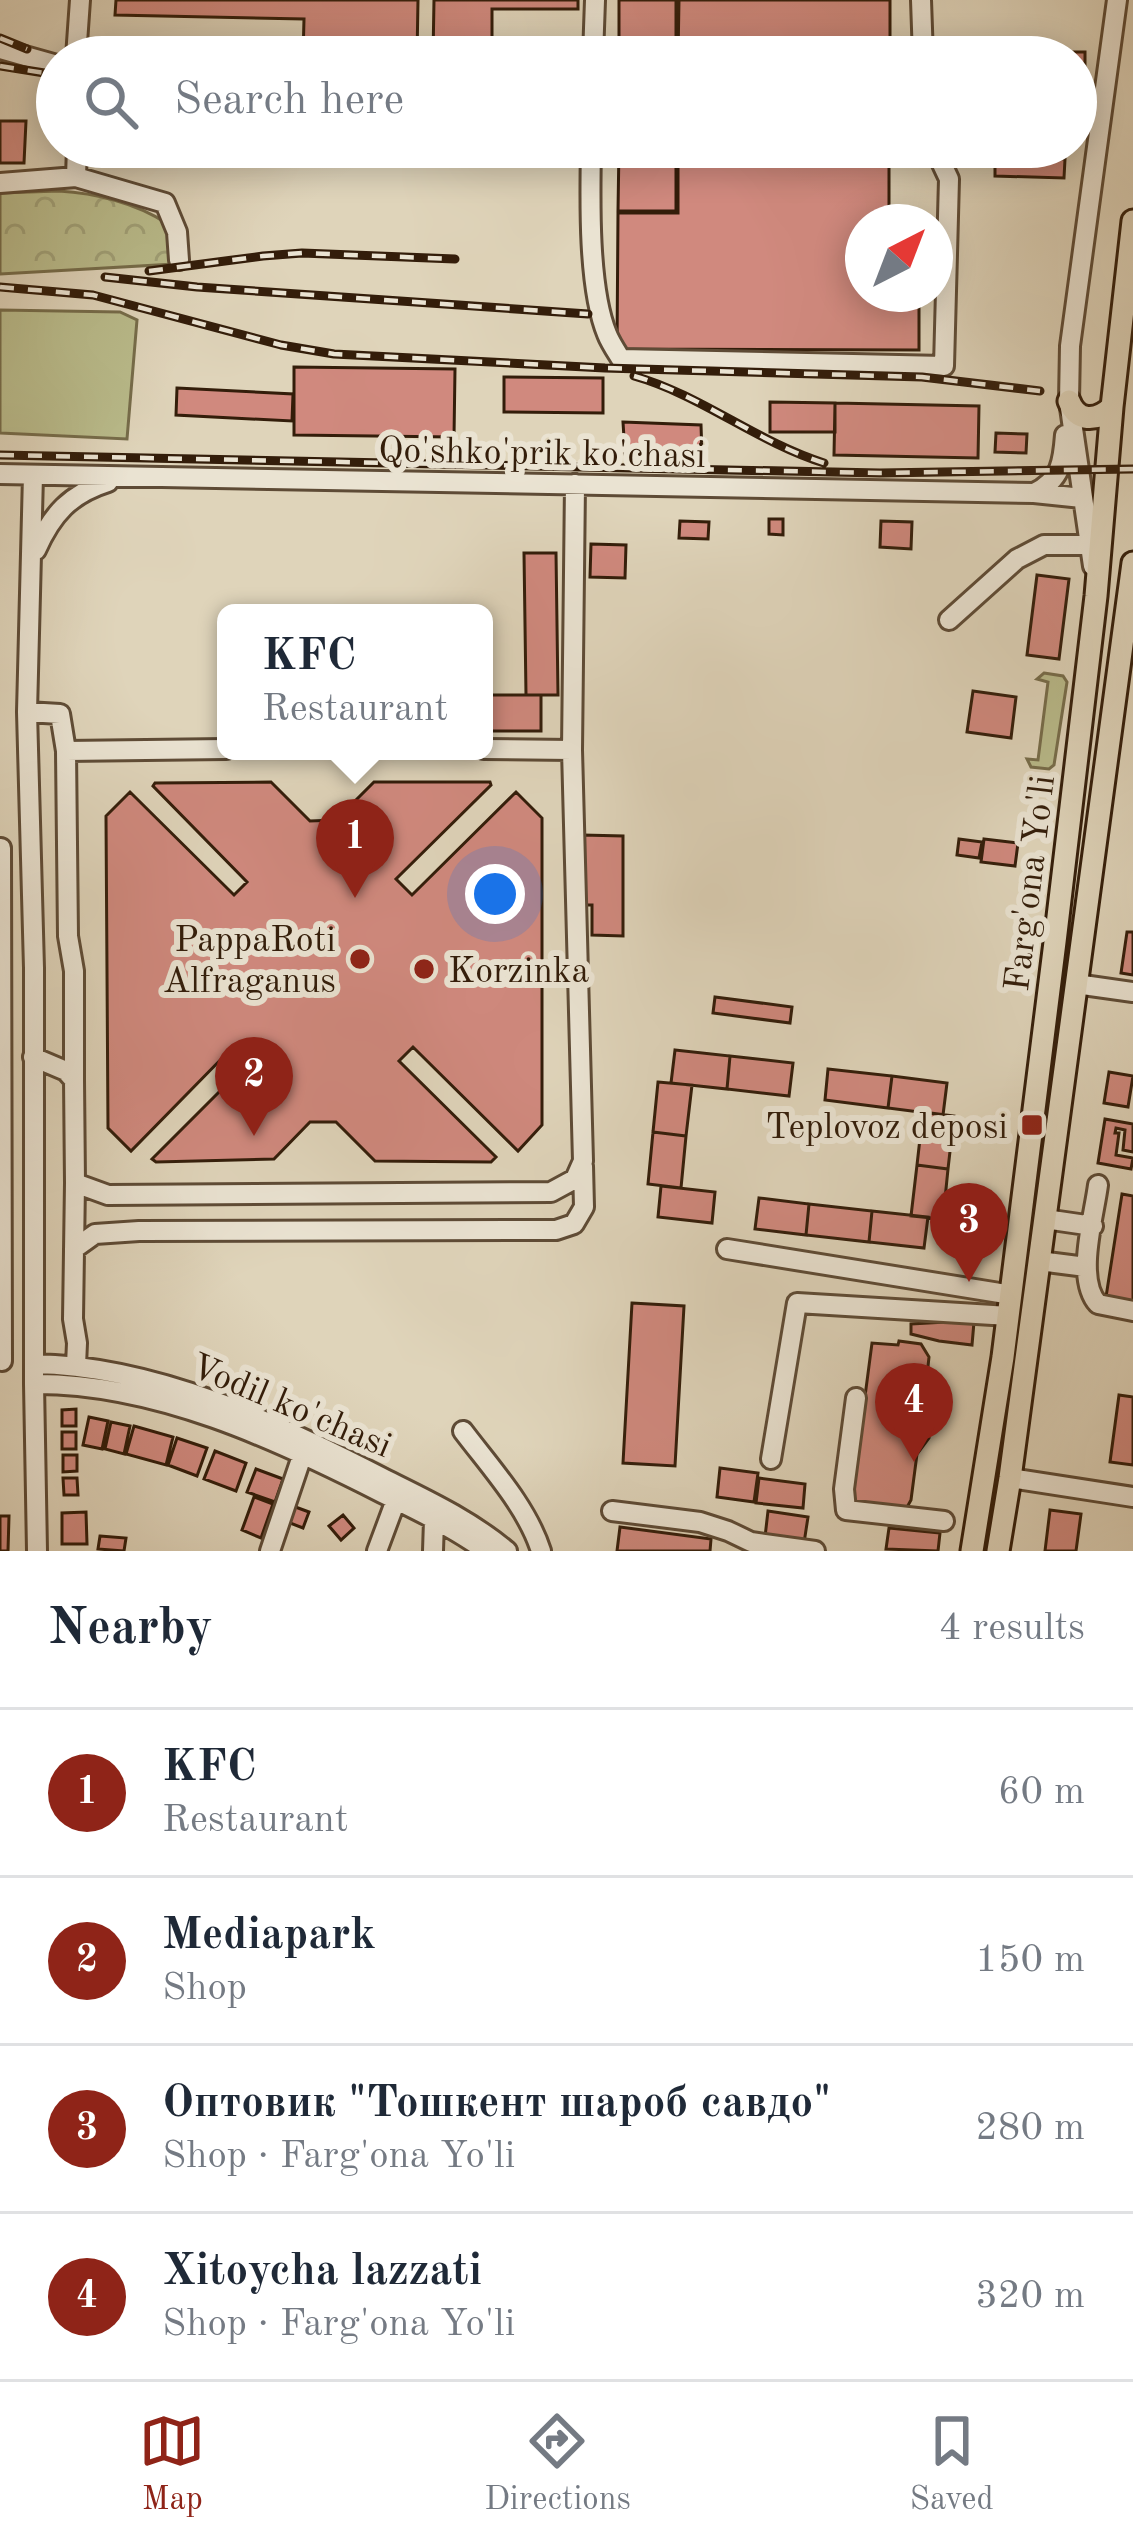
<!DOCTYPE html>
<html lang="en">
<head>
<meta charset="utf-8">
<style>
	body { margin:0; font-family:"Old Standard TT",serif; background:#f2f2f3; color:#1f2937 }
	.compass { position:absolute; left:845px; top:204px; width:108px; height:108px; border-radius:50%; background:#fff; box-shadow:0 6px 30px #0003; rotate:42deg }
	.you { position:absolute; left:495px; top:894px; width:42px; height:42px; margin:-30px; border:9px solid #fff; border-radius:50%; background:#1a73e8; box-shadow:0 0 0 18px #1a73e833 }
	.badge { display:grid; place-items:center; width:78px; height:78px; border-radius:50%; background:#8f2418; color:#fff; font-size:39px; font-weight:700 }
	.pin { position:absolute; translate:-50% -99px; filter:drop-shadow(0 3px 6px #0008) }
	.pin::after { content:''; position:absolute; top:63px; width:42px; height:36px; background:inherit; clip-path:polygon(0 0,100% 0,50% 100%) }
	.popup { position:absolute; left:217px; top:604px; width:276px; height:156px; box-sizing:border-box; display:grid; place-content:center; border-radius:18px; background:#fff; filter:drop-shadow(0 3px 9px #0005); font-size:39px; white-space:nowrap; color:#747a83 }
	.popup b { font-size:45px; color:#1f2937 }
	.popup::after { content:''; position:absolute; left:50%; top:100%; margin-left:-24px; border:24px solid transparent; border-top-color:#fff }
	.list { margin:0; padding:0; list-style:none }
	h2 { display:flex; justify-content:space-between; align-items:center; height:156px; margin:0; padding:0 48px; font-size:51px }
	h2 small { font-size:39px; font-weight:400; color:#747a83 }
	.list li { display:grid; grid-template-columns:78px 1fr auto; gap:36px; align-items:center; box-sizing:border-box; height:168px; padding:0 48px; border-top:3px solid #e0e1e3 }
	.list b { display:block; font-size:45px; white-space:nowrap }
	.list p { margin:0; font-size:39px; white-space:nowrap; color:#747a83 }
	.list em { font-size:39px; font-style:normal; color:#747a83 }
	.icon { flex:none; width:66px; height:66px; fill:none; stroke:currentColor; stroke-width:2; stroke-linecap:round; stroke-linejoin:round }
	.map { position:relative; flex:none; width:1133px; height:1551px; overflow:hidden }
	.search { position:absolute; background:#fff; box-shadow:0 6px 30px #0003; left:36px; right:36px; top:36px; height:132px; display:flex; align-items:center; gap:30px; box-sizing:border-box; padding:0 42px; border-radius:66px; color:#747a83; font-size:45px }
	.sheet { height:828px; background:#fff }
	nav { display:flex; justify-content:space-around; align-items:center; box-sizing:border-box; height:168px; border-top:3px solid #e0e1e3; background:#fff; font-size:33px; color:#747a83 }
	nav a { display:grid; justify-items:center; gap:6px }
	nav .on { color:#8f2418 }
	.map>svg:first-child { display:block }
	.green { fill:#b9bb8b; stroke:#766c4a; stroke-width:3 }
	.forest { fill:url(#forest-crowns); stroke:#766c4a; stroke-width:3 }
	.building { fill:#d0897e; stroke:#331d0a; stroke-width:3 }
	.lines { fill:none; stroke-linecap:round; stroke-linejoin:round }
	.minor-casing { stroke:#5e4b36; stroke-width:24 }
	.major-casing { stroke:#331d0a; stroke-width:27 }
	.minor { stroke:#eae3d2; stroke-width:18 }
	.major { stroke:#dfd4ba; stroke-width:21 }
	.rail-casing { stroke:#331d0a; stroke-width:9 }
	.rail { stroke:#eae3d2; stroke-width:4.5; stroke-dasharray:14; stroke-linecap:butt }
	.poi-dot { fill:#8f2418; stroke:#eae3d2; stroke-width:4.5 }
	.labels { text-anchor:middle; stroke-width:12; stroke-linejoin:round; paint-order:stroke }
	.street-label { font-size:36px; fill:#331d0a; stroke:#eae3d2 }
	.poi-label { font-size:36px; fill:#331d0a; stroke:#eae3d2; text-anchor:end }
</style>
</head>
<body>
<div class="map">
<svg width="1133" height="1551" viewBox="0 0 1133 1551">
	<defs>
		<pattern id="forest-crowns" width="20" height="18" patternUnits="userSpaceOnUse" patternTransform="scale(3)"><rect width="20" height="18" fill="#b9bb8b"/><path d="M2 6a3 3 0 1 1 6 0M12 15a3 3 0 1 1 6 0" fill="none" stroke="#a0a077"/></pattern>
	</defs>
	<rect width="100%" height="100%" fill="#dfd4ba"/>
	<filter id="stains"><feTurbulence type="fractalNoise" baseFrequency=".00167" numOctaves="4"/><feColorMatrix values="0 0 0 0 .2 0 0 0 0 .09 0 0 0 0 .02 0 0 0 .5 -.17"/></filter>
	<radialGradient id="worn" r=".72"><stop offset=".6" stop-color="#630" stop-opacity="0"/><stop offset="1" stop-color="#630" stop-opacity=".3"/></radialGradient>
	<path class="green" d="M 0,310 L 120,312 L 137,320 L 127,439 L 0,433 Z
		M 1044,673 L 1063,676 L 1067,682 L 1054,765 L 1049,769 L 1031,767 L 1027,759 L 1038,760 L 1048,682 L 1037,679 Z"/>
	<path class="forest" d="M 59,191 C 95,193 136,203 166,223 L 174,264 L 0,274 L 0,193 Z"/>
	<path class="building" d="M 116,0 L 418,0 L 417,57 L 303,57 L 304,19 L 115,15 Z
		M 434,0 L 578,0 L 578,9 L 492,9 L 492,50 L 568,51 L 567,57 L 433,57 Z
		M 619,0 L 676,0 L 676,57 L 619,57 Z
		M 679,0 L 890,0 L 890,57 L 678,57 Z
		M 1063,52 L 1085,52 L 1085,77 L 1076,77 L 1076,57 L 1063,57 Z
		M 0,121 L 26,121 L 24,163 L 0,163 Z
		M 88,147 L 318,147 L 318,165 L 88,155 Z
		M 619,147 L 676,147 L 676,211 L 618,211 Z
		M 678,147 L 889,147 L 889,212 L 919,212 L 919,222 L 863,222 L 863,294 L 919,294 L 919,350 L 617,349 L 618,213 L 678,213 Z
		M 995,157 L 1065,159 L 1064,178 L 995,176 Z
		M 294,367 L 455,369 L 454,437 L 294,435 Z
		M 504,377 L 603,378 L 603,413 L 504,412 Z
		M 177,388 L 293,394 L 292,421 L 176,415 Z
		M 770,402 L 835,403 L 835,432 L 770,432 Z
		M 835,403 L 979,406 L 978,458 L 834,455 Z
		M 623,422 L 701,425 L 702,455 L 625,454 Z
		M 996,433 L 1027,434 L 1026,453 L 995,452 Z
		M 769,519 L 783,519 L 783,535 L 769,534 Z
		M 680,521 L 709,522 L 708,539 L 679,538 Z
		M 881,521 L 912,522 L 911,549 L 880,547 Z
		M 591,544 L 626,545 L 625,578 L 590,577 Z
		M 524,553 L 556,553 L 558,695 L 526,695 Z
		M 1037,575 L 1069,579 L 1059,659 L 1027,655 Z
		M 973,691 L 1016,697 L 1011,738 L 967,732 Z
		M 484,695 L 541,695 L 541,731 L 484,731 Z
		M 271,782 L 310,821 L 336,820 L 374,782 L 490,782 L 491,785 L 396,879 L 412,895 L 516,792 L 542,818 L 542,1125 L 518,1151 L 413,1047 L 399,1061 L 496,1157 L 491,1162 L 375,1161 L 336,1122 L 310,1122 L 274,1159 L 156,1162 L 152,1159 L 250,1061 L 234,1046 L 131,1151 L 108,1128 L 106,816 L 130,792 L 234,895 L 247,882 L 153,786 L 155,783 Z
		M 582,835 L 623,836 L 623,936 L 592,935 L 592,905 L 582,905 Z
		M 959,839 L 982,842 L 979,858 L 957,855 Z
		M 984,839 L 1018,843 L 1015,866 L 981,862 Z
		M 1127,932 L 1133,932 L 1133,975 L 1121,973 Z
		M 715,997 L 792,1007 L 790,1023 L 713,1013 Z
		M 675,1050 L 730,1056 L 727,1089 L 671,1083 Z
		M 730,1056 L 793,1063 L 789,1096 L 727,1089 Z
		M 828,1069 L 892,1076 L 888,1108 L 825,1100 Z
		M 1109,1072 L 1133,1076 L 1128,1107 L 1104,1103 Z
		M 892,1076 L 947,1083 L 943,1115 L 888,1108 Z
		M 658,1082 L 692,1085 L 686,1136 L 653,1132 Z
		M 923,1112 L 954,1116 L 948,1169 L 917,1165 Z
		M 1105,1119 L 1133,1124 L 1133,1152 L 1123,1150 L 1125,1130 L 1116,1128 L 1115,1133 L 1119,1133 L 1116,1155 L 1133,1158 L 1131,1169 L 1098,1163 Z
		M 653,1132 L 686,1136 L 681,1188 L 648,1184 Z
		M 917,1165 L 948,1169 L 943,1219 L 911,1216 Z
		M 661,1186 L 715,1192 L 712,1223 L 658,1217 Z
		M 1122,1194 L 1133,1196 L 1133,1301 L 1106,1297 Z
		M 759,1198 L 809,1204 L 806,1235 L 755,1229 Z
		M 809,1204 L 872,1211 L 869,1242 L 806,1235 Z
		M 872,1211 L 928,1217 L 924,1248 L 869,1242 Z
		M 632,1303 L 684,1306 L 675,1466 L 623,1463 Z
		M 964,1321 L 974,1322 L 972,1345 L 939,1341 L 911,1334 L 911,1324 Z
		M 899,1341 L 921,1344 L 929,1357 L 924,1404 L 931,1424 L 929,1438 L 917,1454 L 911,1500 L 906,1509 L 851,1503 L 872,1343 L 898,1345 Z
		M 1119,1395 L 1133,1397 L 1133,1465 L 1110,1462 Z
		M 76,1409 L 76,1426 L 62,1426 L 62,1410 Z
		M 89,1417 L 108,1421 L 102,1449 L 83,1445 Z
		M 111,1422 L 130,1426 L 124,1454 L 105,1449 Z
		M 134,1426 L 173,1437 L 166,1465 L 126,1454 Z
		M 62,1432 L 76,1432 L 76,1449 L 62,1449 Z
		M 177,1438 L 207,1448 L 197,1476 L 168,1465 Z
		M 215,1451 L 246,1463 L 236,1491 L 204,1479 Z
		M 63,1455 L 77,1455 L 77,1471 L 63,1472 Z
		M 720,1468 L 758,1473 L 754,1502 L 717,1497 Z
		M 256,1469 L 283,1479 L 275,1502 L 247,1492 Z
		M 63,1478 L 77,1478 L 78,1495 L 64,1495 Z
		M 759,1478 L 805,1484 L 803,1508 L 756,1503 Z
		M 254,1497 L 273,1504 L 261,1538 L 242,1530 Z
		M 290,1505 L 309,1512 L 303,1528 L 285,1521 Z
		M 1050,1510 L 1081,1514 L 1076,1551 L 1045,1551 Z
		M 768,1511 L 808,1517 L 804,1543 L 765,1537 Z
		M 86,1512 L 87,1544 L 62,1544 L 62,1513 Z
		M 343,1515 L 354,1528 L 341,1540 L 329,1526 Z
		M 0,1516 L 9,1516 L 8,1551 L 0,1551 Z
		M 620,1527 L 711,1539 L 710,1551 L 617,1551 Z
		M 889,1528 L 940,1533 L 938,1551 L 886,1549 Z
		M 100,1536 L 126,1538 L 124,1551 L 98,1549 Z"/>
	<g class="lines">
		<defs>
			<path id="minor" d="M 921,0 L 923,57
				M 0,49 L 57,65
				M 76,57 L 80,0
				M 593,57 L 595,0
				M 77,147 L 76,177 L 165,203 L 177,232 L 179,260
				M 591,147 C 590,198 588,288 607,334 C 610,342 616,351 621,359 L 944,366 L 949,179 L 934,147
				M 0,183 L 76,177
				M 0,474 L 1034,493 L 1082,498
				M 33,475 L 27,712 L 34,968 L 34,1384 L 37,1551
				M 1034,493 C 1061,480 1063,462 1065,435
				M 36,550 C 52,514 70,494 108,482
				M 1093,566 L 1069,401 L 1070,346 L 1117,0
				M 949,620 L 1017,559 L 1044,545 L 1101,545
				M 27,712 L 60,714 L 66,751 L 68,936 L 74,971 L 74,1080
				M 484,749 L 572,750
				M 66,751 L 226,749
				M 1,848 L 2,1361
				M 1076,984 L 1133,992
				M 33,1057 L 66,1071 L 74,1080 L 75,1183 L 108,1195 L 551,1192 L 575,1179 L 583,1161 L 572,750 L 575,484
				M 75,1183 L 73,1319 L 77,1343 L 76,1365
				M 1098,1185 C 1094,1217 1075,1279 1098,1304 L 1133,1311
				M 1045,1219 L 1093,1226
				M 74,1249 L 95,1234 L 139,1231 L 556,1230 L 574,1224 L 584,1207 L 583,1166
				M 727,1249 L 1012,1295
				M 1039,1261 L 1086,1267
				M 34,1364 C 156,1366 274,1422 381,1477 C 425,1499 469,1519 507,1551
				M 34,1384 C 155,1383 276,1439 382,1493 C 417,1510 454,1528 486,1551
				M 856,1398 L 844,1489 L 846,1510 L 944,1521
				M 463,1431 C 491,1468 527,1507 541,1551
				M 771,1459 L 797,1303 L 1009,1316
				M 1010,1478 L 1133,1497
				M 612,1511 L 700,1522 L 728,1531 L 751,1542 L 815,1551
				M 270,1551 L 303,1453
				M 377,1551 L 396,1500
				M 433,1551 L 434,1520"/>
			<path id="major" d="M 1069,401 C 1077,422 1096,422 1112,407
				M 972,1551 L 1003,1357 L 1055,942 L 1096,596 L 1112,407 L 1133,221
				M 998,1551 L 1010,1478 L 1133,563"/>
		</defs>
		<use href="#minor" class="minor-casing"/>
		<use href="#major" class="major-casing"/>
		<use href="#minor" class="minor"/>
		<use href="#major" class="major"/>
		<defs>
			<path id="rail" d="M 0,38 L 27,49
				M 0,66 L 57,75
				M 149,271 L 263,256 L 302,253 L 455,259
				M 105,277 L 197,287 L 588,314
				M 0,287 L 93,295 L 281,345 L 334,354 L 605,368 L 922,377 L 1040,391
				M 634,376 C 701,395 757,442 824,463
				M 0,455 L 880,473 L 1133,469"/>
		</defs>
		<use href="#rail" class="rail-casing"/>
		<use href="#rail" class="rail"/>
	</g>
	<g class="poi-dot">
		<circle cx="360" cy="959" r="12"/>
		<circle cx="424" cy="969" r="12"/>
		<rect x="1020" y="1113" width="24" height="24" rx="6"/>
	</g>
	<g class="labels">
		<g class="street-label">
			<text transform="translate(542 451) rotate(1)" y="13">Qo'shko'prik ko'chasi</text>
			<text transform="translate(1028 883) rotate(-83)" y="13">Farg'ona Yo'li</text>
			<text transform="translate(292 1404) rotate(23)" y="13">Vodil ko'chasi</text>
		</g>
		<g class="poi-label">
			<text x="336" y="951">PappaRoti<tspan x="336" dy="41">Alfraganus</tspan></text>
			<text x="448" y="982" text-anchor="start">Korzinka</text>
			<text x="1008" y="1138">Teplovoz deposi</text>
		</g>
	</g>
	<rect width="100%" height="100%" filter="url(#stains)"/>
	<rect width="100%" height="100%" fill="url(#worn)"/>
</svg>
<svg class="compass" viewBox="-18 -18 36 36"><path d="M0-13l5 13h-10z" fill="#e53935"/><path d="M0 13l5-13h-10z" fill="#747a83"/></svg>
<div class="you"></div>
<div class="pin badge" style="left:355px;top:898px">1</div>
<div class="popup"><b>KFC</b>Restaurant</div>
<div class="pin badge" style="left:254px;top:1136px">2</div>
<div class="pin badge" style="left:969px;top:1282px">3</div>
<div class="pin badge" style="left:914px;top:1462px">4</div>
<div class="search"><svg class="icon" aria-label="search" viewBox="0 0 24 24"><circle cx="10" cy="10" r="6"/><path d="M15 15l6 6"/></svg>Search here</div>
</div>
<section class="sheet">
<h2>Nearby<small>4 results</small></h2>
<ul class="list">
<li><span class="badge">1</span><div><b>KFC</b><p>Restaurant</p></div><em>60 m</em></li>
<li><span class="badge">2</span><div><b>Mediapark</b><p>Shop</p></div><em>150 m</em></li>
<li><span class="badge">3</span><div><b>Оптовик &quot;Тошкент шароб савдо&quot;</b><p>Shop · Farg'ona Yo'li</p></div><em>280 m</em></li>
<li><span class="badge">4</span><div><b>Xitoycha lazzati</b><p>Shop · Farg'ona Yo'li</p></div><em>320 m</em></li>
</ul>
</section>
<nav>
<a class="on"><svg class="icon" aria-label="map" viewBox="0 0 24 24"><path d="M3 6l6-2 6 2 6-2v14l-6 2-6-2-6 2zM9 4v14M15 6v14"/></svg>Map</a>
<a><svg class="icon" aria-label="directions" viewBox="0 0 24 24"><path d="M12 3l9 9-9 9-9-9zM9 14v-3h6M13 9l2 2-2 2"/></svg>Directions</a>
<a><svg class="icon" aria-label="saved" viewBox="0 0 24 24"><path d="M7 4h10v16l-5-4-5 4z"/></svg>Saved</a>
</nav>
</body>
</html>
